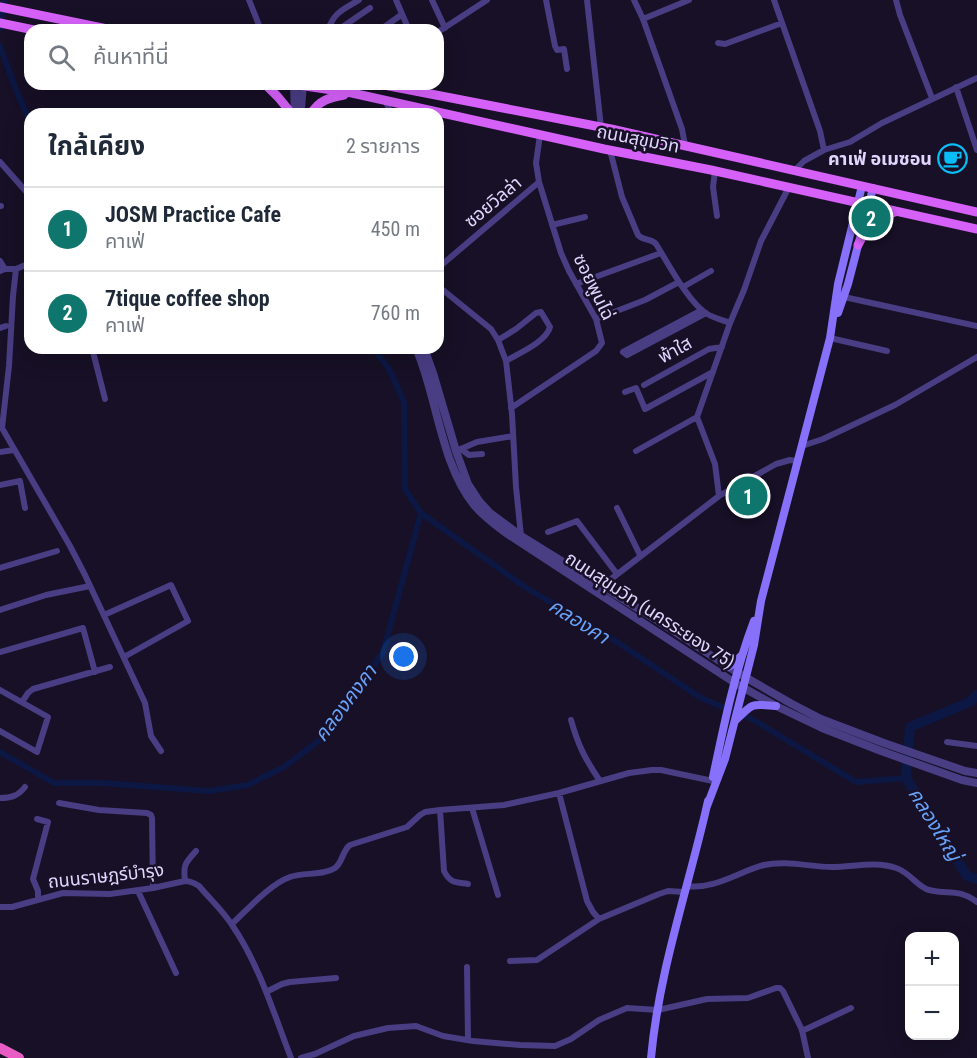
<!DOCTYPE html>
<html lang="th">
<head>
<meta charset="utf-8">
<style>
	body { margin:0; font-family:"Roboto Condensed","Noto Sans Thai",sans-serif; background:#f6f6f7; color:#1f2937 }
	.controls { position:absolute; right:18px; bottom:18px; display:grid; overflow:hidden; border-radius:12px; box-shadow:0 6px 24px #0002 }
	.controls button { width:54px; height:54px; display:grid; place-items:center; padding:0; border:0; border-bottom:2px solid #e0e1e3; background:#fff; color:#1f2937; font:30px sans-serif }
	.you { position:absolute; left:404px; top:657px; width:21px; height:21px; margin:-15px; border:4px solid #fff; border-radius:50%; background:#1a73e8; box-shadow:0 0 0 9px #1a73e833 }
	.badge { display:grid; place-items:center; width:39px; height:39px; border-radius:50%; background:#0f766e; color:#fff; font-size:20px; font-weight:700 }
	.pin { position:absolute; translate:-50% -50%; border:3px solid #fff; box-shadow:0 2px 6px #0006 }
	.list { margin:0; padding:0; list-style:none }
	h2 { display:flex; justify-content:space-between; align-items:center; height:78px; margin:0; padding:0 24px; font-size:26px }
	h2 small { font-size:20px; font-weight:400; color:#747a83 }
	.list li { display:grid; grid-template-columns:39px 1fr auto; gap:18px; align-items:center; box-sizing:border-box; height:84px; padding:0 24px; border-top:2px solid #e0e1e3 }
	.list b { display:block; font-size:22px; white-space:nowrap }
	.list p { margin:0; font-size:20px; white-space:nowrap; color:#747a83 }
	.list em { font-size:20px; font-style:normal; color:#747a83 }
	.icon { flex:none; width:33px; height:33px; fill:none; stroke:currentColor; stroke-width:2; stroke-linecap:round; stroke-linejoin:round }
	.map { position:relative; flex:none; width:977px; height:1058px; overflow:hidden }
	.search { position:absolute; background:#fff; box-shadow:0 6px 24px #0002; left:24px; top:24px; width:420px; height:66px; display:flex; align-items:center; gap:15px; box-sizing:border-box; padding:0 21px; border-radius:18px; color:#747a83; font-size:22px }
	.panel { position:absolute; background:#fff; box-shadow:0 6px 24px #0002; left:24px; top:108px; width:420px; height:246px; border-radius:18px }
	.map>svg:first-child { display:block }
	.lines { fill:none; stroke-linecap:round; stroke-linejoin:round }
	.canal { stroke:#0c1843; stroke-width:6 }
	.river { stroke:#0c1843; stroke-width:10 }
	.minor { stroke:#493d83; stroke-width:6 }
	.tertiary { stroke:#493d83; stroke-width:8 }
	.secondary { stroke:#8871fa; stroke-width:8 }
	.primary { stroke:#d661f9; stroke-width:9 }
	.trunk { stroke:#e85cc3; stroke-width:10 }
	.labels { text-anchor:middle; stroke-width:5; stroke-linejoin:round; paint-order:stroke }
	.street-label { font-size:18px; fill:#e0d6fe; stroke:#171026 }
	.poi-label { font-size:18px; font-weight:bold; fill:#e0d6fe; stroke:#171026; text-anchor:end }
	.water-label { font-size:20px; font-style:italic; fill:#68a2fa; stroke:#171026 }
</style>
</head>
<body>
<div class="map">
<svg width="977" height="1058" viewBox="0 0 977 1058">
	<rect width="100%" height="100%" fill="#171026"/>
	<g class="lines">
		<path class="canal" d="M 0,28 L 4,0
			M 0,46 L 16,90 L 30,122
			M 373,348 L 389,369 L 404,402 L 405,489 L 421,513 L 525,587 L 614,640 L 701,698 L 730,710
			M 739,714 L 752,719 L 856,782 L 906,778
			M 0,752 L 54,783 L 102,783 L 209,791 L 248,785 L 284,767 L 321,739 L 353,697 L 383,652 L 421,513"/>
		<path class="river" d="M 977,695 L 970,702 L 910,727 L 906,778 L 967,876 L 977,879"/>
		<path class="minor" d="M 249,0 L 261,30
			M 396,0 L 409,30
			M 432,0 L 445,28
			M 546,0 L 555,46 L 557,50 L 564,49 L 567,69
			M 587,0 L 601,127
			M 634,0 L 643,19 L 682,129 L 685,145
			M 774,0 L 820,131 L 824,150
			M 896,0 L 900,15 L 932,98
			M 643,19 L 689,0
			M 328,30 C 334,12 344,9 359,0
			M 338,30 L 370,8
			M 380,30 L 401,15
			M 438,32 L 487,0
			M 718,43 L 725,44 L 782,23
			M 956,87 L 977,150
			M 386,102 L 391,114
			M 610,150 L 622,197 L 638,235 C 643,241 651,238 656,244 C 668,263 688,302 707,314 C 714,318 723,320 730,323
			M 0,162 L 30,196
			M 795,170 L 804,161 L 824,150 L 850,142 L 882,123 L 977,78
			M 715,171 L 713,187 L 717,216
			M 0,206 L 1,206
			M 552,225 L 585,217
			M 0,261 L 5,269
			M 438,268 L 539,182
			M 16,269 L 13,296 L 9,366 L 2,428 L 70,546 L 85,575 L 145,703 L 151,736 L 161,751
			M 0,271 L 5,269 L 16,269 L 30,263
			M 576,284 L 661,253
			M 438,286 L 491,329 L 498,340 L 506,361 L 512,414 L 516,487 L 521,536
			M 683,287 L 711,271
			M 844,297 L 977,326
			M 596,319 L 645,300 L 679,282
			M 0,328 L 6,326
			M 830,338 L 887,351
			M 498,340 L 516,329 L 536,313 L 541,312 L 550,327 C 546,342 519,353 506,361
			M 92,348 L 105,399
			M 627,355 L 623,352 L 702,310
			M 627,355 L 706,313
			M 644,385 L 709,349 L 722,347
			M 625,392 L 636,388 L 645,409 L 713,372
			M 511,408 L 596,351 L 602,343 L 596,319 L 569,271 L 561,253 L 539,182 L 536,163 L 540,135
			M 802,446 L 823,439 L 895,405 L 977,357
			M 461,449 L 469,455 L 482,454
			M 456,451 L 477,442 L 513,436
			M 636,451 L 697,417
			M 0,452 L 14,450
			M 0,485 L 20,481 L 25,508
			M 719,496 L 715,464 L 697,417 L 730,323 L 744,290 L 761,241 L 789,187
			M 617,508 L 640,555
			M 548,532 L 577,521 L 617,574
			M 0,568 L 57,551
			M 602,586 L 719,496 L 776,464 L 790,460 L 797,461
			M 0,610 L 46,595 L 90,586
			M 104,615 L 171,585 L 188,621 L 124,657
			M 0,652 L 83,628 L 95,672
			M 0,690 L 48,717 L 37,752 L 0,731
			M 22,702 L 28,693 L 33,689 L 110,667
			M 571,720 C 578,745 585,759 600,781
			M 947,742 L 977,746
			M 559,793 L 587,901 L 593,912 L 599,919
			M 0,798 C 11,798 18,796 25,787
			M 59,803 L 99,810 L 147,813 L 151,815 L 152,818 L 153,888
			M 472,808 L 498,895
			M 440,810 L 444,871 C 450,883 455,882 468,884
			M 37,819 L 48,822 L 33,879 L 38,891 L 38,899
			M 185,881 C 183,865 185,863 196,851
			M 686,886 C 714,890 738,872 764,865 C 786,860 810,867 832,867 C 854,867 875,861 896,868 C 911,873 917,887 929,890 C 949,895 958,888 977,902
			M 138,891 L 176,973
			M 0,907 L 12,907 L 63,893 L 110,894 L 153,888 L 185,881 C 191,881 194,883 199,886 C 210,899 223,911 232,925 C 259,964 274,1014 291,1058
			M 232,924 C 247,910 270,884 290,877 C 304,872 323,876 335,868 C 343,862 342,851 350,845 L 407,827 L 420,815 L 425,812 L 440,810 L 504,805 L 559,793 L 629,773 L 652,770 L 661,770 L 713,781
			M 510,961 L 537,960 L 599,919 L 659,894 L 668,891 L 684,892
			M 467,967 L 468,1040
			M 266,992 L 282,984 L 290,982 L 336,978
			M 802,1031 L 851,1008
			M 301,1058 L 315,1054 L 354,1036 L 388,1028 L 416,1026 L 443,1036 L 473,1041 L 520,1045 L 555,1046 L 571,1039 L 599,1020 L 627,1008 L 658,1010 L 707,999 L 748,998 L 776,988 L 780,988 L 783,991 L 802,1030 L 808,1058"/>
		<path class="tertiary" d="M 294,84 L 295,114
			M 302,114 L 301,109 L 303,84
			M 416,348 C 437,396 441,465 474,505 C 483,516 494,524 506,533 L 735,683 L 776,706 L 822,728 L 881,751 L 962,780 L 977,783
			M 424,348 L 433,373 L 456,451 L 468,484 L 479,501 L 490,513 L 521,536 L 655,619 L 738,673 L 792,704 L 821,719 L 884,743 L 965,771 L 977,773"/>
		<path class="secondary" d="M 838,313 L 848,284 L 873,188
			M 728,667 L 734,664 L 741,656
			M 735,721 C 754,702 751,704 776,706
			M 713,777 C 724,724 735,671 754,621
			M 707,806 L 725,759 L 754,645 L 761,601 L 830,338 L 838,284 L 862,186
			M 651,1058 C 659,970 689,886 708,801"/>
		<path class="primary" d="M 0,7 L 112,30
			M 0,23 L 34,30
			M 265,84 L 278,97 L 292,114
			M 292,84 L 352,93 L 604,149 L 711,170 L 977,229
			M 379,84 L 611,129 L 977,212
			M 311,114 C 319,100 329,98 344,95
			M 858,245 C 870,222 870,220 895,212"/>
		<path class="trunk" d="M 0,1048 L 19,1058"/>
	</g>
	<defs>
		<symbol id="cafe-ring" viewBox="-11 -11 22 22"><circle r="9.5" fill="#171026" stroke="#09bdf6" stroke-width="1.5"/><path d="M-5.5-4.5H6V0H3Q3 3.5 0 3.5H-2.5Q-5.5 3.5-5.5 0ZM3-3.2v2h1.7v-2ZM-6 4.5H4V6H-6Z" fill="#09bdf6"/></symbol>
	</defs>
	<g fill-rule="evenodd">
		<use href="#cafe-ring" x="936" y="142" width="33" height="33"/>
	</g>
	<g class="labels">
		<g class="street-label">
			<text transform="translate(638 139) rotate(11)" y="6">ถนนสุขุมวิท</text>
			<text transform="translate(493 202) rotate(-40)" y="6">ซอยวิลล่า</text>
			<text transform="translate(594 287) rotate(64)" y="6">ซอยพูนไฉ่</text>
			<text transform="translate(675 350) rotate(-29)" y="6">พ้าใส</text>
			<text transform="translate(650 610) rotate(33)" y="6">ถนนสุขุมวิท (นครระยอง 75)</text>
			<text transform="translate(106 876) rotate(-6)" y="6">ถนนราษฎร์บำรุง</text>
		</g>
		<g class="poi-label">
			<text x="932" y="165">คาเฟ่ อเมซอน</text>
		</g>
		<g class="water-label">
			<text transform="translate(579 621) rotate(32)" y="7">คลองคา</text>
			<text transform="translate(345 703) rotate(-53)" y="7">คลองคงคา</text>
			<text transform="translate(935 824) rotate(58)" y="7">คลองใหญ่</text>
		</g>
	</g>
</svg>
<div class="controls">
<button>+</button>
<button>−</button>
</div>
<div class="you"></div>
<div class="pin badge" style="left:748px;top:496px">1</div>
<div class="pin badge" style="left:871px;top:218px">2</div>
<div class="search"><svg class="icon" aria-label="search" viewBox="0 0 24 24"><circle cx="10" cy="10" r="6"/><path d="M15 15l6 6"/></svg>ค้นหาที่นี่</div>
<section class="panel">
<h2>ใกล้เคียง<small>2 รายการ</small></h2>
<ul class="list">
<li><span class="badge">1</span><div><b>JOSM Practice Cafe</b><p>คาเฟ่</p></div><em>450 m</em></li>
<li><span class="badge">2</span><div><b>7tique coffee shop</b><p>คาเฟ่</p></div><em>760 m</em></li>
</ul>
</section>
</div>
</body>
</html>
